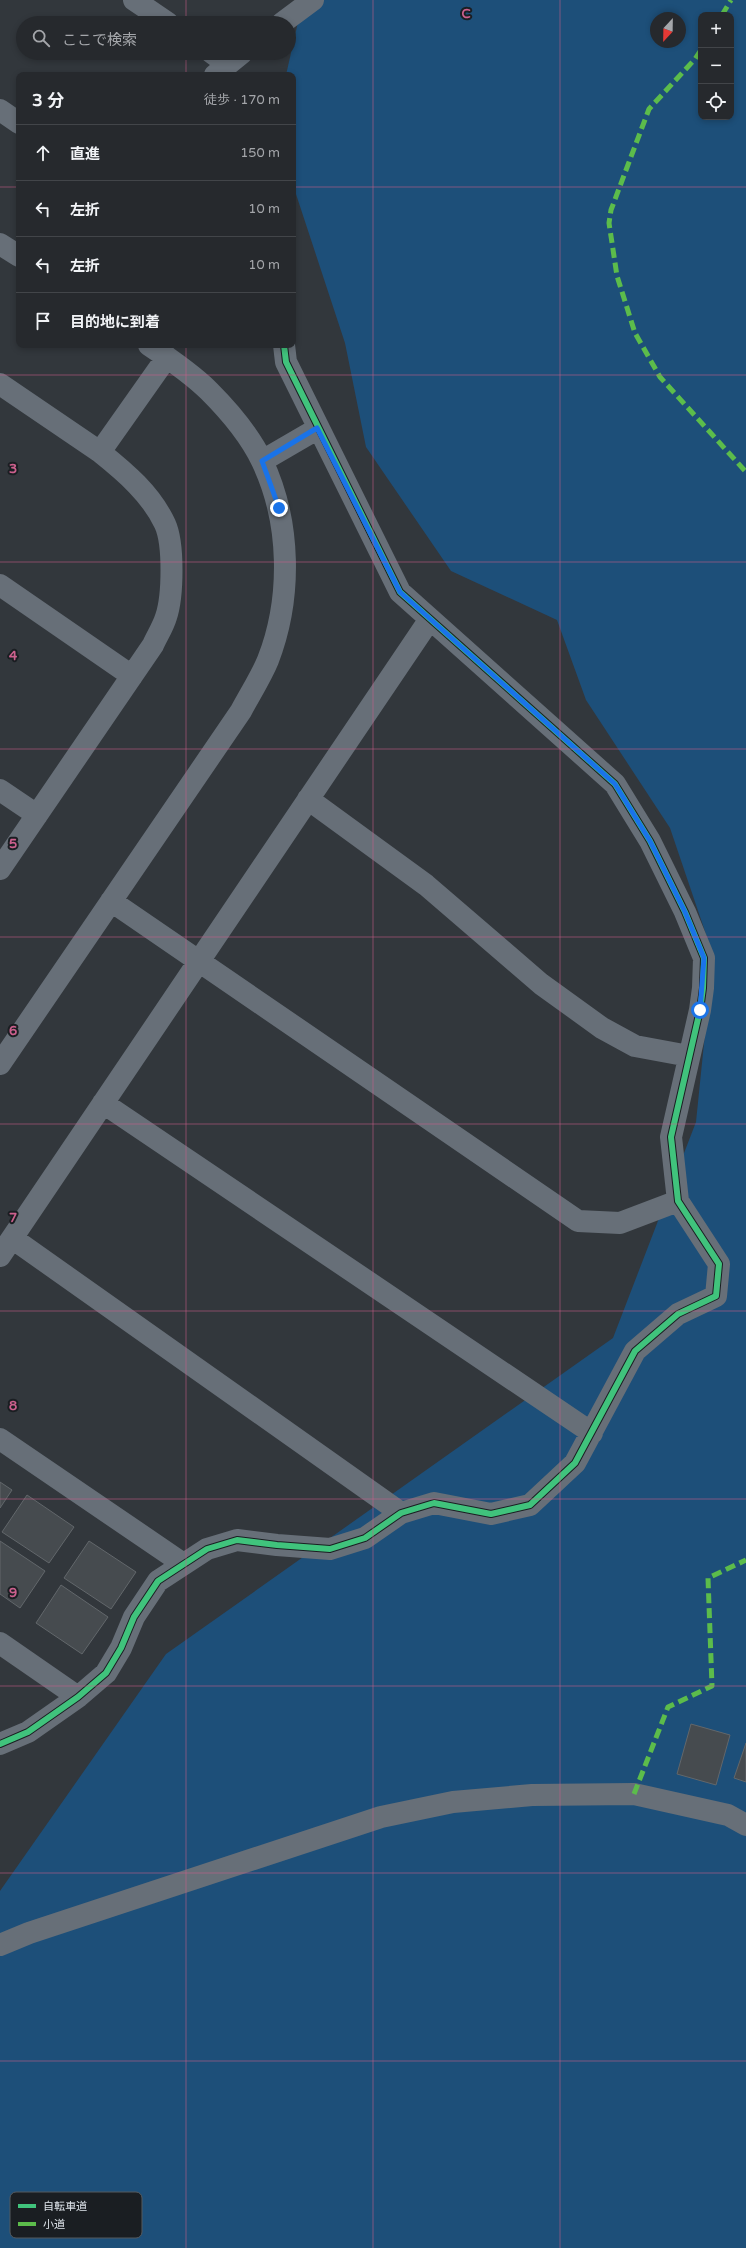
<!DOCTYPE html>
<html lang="ja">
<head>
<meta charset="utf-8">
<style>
	body { margin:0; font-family:"Varela Round","Noto Sans JP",sans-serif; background:#2e3135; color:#f1f3f6 }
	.controls { position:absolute; right:12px; top:12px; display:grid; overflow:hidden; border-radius:8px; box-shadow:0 2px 6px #0003 }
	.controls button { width:36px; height:36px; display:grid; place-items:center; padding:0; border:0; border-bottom:1px solid #424549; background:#26292d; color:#f1f3f6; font:20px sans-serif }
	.compass { position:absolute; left:650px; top:12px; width:36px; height:36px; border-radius:50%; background:#26292d; box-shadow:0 2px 6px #0003; rotate:202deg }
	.stop { position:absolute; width:12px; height:12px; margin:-9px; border:3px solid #1a73e8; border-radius:50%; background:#fff }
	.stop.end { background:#1a73e8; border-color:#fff; box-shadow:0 1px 4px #0008 }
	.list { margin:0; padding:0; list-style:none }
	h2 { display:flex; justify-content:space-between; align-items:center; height:52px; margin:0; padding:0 16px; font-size:17px }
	h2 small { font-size:13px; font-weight:400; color:#a4a6aa }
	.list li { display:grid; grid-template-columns:26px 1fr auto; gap:12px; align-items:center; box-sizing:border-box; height:56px; padding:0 16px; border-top:1px solid #424549 }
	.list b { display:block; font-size:15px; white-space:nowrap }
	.list em { font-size:13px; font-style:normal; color:#a4a6aa }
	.icon { flex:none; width:22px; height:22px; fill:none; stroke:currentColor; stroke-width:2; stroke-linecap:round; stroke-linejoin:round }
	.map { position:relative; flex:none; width:746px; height:2248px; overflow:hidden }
	.search { position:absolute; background:#26292d; box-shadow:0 2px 6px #0003; left:16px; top:16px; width:280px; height:44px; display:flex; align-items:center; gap:10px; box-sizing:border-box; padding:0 14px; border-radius:22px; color:#a4a6aa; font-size:15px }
	.panel { position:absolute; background:#26292d; box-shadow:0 2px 6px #0003; left:16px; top:72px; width:280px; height:276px; border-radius:8px }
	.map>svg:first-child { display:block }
	.green { fill:#1d4f79; fill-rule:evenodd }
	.building { fill:#464b4f; stroke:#62676b }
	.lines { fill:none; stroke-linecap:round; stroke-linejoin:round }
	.minor { stroke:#676f78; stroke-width:22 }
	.quiet { stroke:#5cbc4b; stroke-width:5; stroke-dasharray:10 5; stroke-linecap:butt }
	.cycleway-casing { stroke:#1a1e22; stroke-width:8 }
	.cycleway { stroke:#40c37c; stroke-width:6 }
	.route { stroke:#1a73e8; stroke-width:5 }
	.grid { fill:none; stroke:#cc608d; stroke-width:1; stroke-opacity:0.55 }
	.key { fill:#1a1e22; stroke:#555a5e; stroke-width:1 }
	.key-label { font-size:11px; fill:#dfe5eb }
	.grid-label { font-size:13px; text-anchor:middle; font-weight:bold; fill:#cc608d; stroke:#1a1e22; stroke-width:4; stroke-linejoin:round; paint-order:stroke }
</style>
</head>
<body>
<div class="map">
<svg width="746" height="2248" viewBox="0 0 746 2248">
	<rect width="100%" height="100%" fill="#32373c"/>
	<path class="green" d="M 303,0 L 746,0 L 746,2248 L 0,2248 L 0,1891 L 166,1654 L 613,1338 L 696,1122 L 713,955 L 670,828 L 586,700 L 557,620 L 451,571 L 366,447 L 345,343 L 293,185 L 293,75 L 286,75 ZM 701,15 L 731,15 L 731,117 L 701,117 ZM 656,18 L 680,18 L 680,42 L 656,42 Z"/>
	<path class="building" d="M 0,1482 L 12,1490 L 0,1508 Z
		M 27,1495 L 74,1527 L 49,1563 L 2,1532 Z
		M 0,1541 L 45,1571 L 20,1608 L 0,1594 Z
		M 89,1541 L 136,1572 L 111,1609 L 64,1578 Z
		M 61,1585 L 108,1617 L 82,1654 L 36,1623 Z
		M 691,1724 L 730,1735 L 716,1785 L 677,1774 Z
		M 746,1743 L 746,1782 L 734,1778 Z"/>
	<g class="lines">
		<path class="minor" d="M 134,0 L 168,23
			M 282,23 L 313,0
			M 212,53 L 227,64
			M 215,75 L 242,53
			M 0,110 L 19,123
			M 0,244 L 19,256
			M 0,384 L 100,452
			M 262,461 L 317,429
			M 0,585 L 132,676
			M 0,790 L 37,815
			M 308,799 L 426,885 L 541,984 L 602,1028 L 635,1046 L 689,1056
			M 0,869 L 153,645 C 157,636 163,627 166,617 C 173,596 174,544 165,524 C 151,494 125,472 100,452 L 167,357
			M 111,901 L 578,1221 L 620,1223 L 678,1201
			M 0,1064 L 241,711 C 250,694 261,677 268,660 C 292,598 291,522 262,461 C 250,436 229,411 209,391 C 192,374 170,359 149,345
			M 103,1103 L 592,1433
			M 12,1238 L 401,1513
			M 0,1256 L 430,619
			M 0,1439 L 182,1563
			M 0,1643 L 78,1697
			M 0,1744 L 28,1732 L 78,1697 L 106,1673 L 121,1648 L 134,1617 L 158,1581 L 207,1549 L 237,1540 L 277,1545 L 330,1549 L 365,1538 L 401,1513 L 434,1503 L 491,1514 L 530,1505 L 575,1463 L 635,1351 L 678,1314 L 716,1296 L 719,1264 L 678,1201 L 671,1137 L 700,1010 L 703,988 L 704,958 L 685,912 L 650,841 L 615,784 L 400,592 L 286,362 L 284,345
			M 0,1945 L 29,1933 L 381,1817 L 453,1802 L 532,1795 L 634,1794 L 728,1815 L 746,1825"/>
		<path class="quiet" d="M 722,15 L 731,0
			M 701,50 L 695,59 L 649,109 L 611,210 L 609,223 L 617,276 L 635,333 L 660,377 L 746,472
			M 634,1794 L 668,1707 L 712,1686 L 708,1578 L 746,1560"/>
		<defs>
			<path id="cycleway" d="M 0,1744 L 28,1732 L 78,1697 L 106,1673 L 121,1648 L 134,1617 L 158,1581 L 207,1549 L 237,1540 L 277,1545 L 330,1549 L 365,1538 L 401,1513 L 434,1503 L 491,1514 L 530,1505 L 575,1463 L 635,1351 L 678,1314 L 716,1296 L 719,1264 L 678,1201 L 671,1137 L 700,1010 L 703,988 L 704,958 L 685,912 L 650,841 L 615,784 L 400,592 L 286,362 L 284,345"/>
		</defs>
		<use href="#cycleway" class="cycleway-casing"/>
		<use href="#cycleway" class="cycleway"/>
	</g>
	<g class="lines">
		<path class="route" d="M 279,508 L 262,461 L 317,428 L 400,592 L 615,784 L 650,841 L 685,912 L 704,958 L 700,1010"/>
	</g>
	<path class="grid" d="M 186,0 L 186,23M 373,0 L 373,2248M 560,0 L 560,2248M 186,53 L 186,75M 0,187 L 19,187M 293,187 L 746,187M 186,345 L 186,2248M 0,375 L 746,375M 0,562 L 746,562M 0,749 L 746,749M 0,937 L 746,937M 0,1124 L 746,1124M 0,1311 L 746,1311M 0,1499 L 746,1499M 0,1686 L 746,1686M 0,1873 L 746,1873M 0,2061 L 746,2061"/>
	<rect x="10" y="2192" width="132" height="46" rx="6" class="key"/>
	<rect x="18" y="2204" width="18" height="4" fill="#40c37c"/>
	<rect x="18" y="2222" width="18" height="4" fill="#5cbc4b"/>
	<g class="key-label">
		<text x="43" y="2210">自転車道</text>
		<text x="43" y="2228">小道</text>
	</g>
	<g class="grid-label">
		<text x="466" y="18">C</text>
		<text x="13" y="473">3</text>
		<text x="13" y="660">4</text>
		<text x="13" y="848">5</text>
		<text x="13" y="1035">6</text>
		<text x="13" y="1222">7</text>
		<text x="13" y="1410">8</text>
		<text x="13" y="1597">9</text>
	</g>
</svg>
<div class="controls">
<button>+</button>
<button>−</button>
<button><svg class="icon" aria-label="locate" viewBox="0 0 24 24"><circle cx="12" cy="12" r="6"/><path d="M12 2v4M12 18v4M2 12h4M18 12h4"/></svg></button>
</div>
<svg class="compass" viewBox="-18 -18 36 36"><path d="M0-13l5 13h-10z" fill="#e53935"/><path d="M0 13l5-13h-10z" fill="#a4a6aa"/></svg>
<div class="stop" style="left:700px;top:1010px"></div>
<div class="stop end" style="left:279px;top:508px"></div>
<div class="search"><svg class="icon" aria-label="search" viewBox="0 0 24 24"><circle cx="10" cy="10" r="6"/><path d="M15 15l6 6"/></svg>ここで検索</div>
<section class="panel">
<h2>3 分<small>徒歩 · 170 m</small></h2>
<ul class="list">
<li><svg class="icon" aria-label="ahead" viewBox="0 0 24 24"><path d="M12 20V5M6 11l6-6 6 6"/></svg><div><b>直進</b></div><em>150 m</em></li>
<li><svg class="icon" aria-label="left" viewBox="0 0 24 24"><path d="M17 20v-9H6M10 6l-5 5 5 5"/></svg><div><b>左折</b></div><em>10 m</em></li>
<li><svg class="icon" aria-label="left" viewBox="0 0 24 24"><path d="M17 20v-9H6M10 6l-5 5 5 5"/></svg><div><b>左折</b></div><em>10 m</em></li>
<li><svg class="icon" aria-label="arrive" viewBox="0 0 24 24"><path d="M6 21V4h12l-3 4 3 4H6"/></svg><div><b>目的地に到着</b></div></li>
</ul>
</section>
</div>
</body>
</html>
